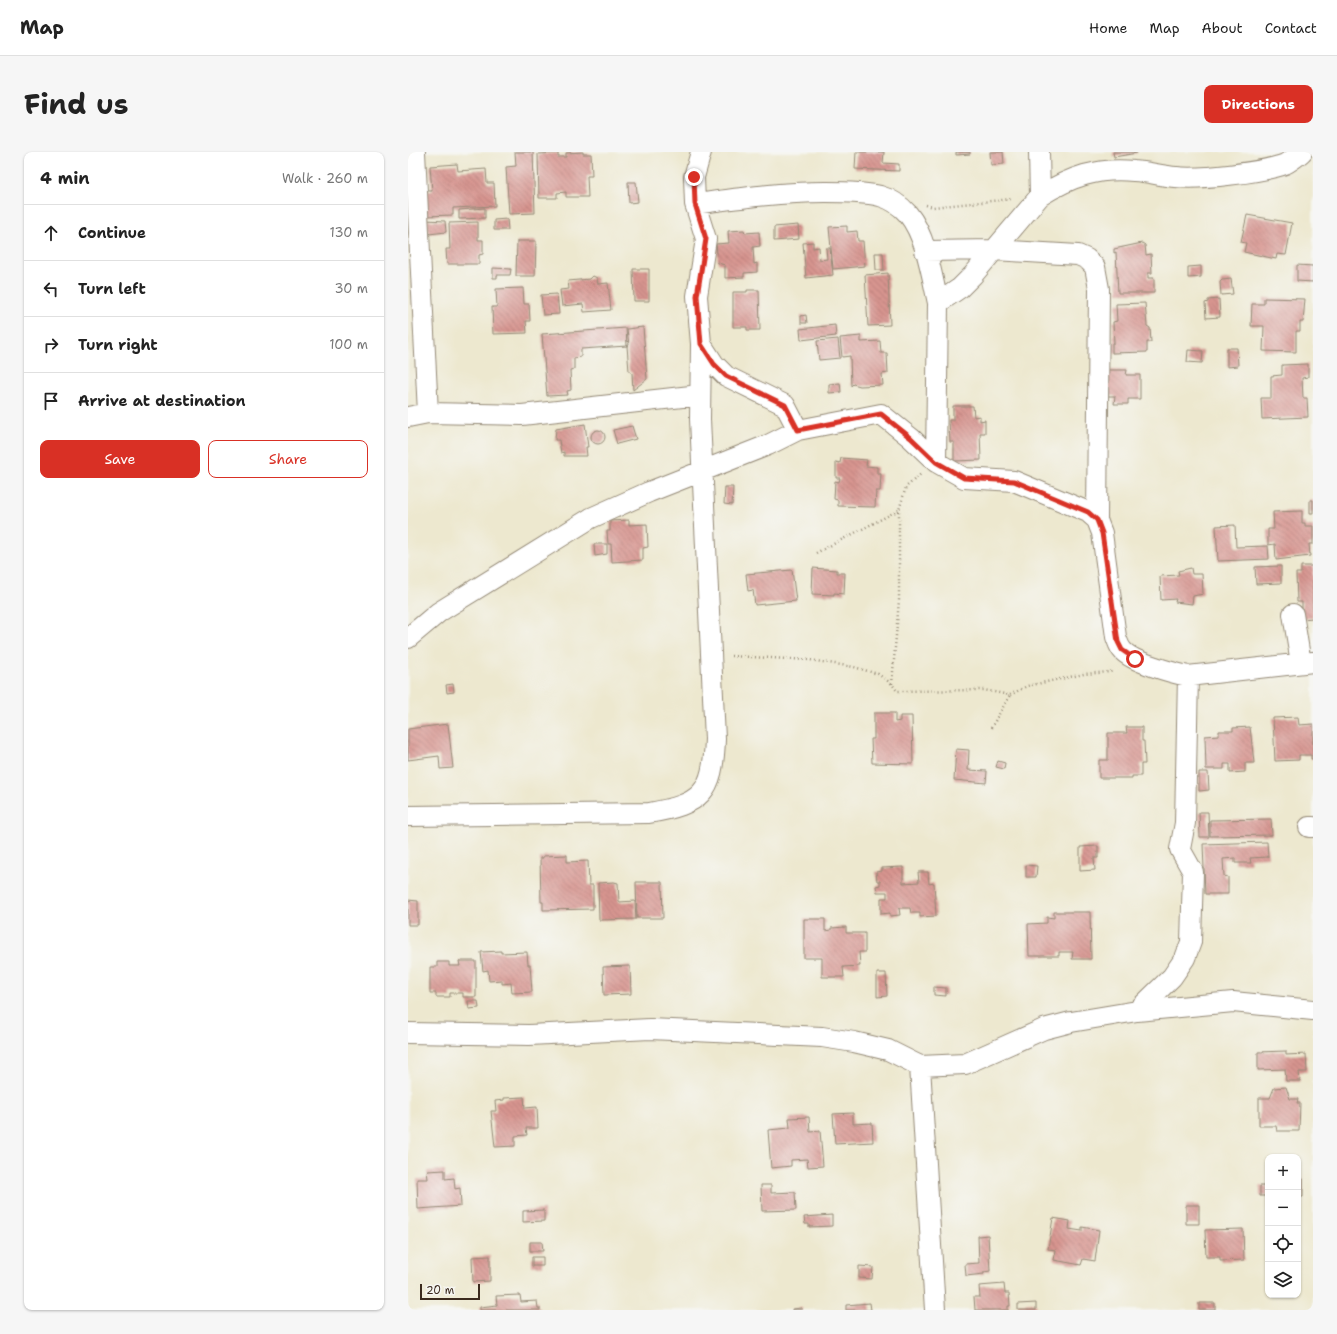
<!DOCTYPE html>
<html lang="en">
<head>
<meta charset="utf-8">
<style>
	body { margin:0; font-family:"Shantell Sans",sans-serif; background:#f6f6f6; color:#222 }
	.controls { position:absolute; right:12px; bottom:12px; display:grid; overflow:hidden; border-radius:8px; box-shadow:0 1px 3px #0004 }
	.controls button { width:36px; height:36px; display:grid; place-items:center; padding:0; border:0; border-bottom:1px solid #e0e0e0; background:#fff; color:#222; font:20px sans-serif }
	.scale { position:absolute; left:12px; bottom:10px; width:60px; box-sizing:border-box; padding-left:4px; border:2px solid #3b2a1e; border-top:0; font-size:11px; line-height:14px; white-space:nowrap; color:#3b2a1e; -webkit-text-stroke:3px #f6f6f2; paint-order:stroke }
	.stop { position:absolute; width:12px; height:12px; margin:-9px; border:3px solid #d93025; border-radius:50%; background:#fff }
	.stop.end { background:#d93025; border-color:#fff; box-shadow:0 1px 4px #0008 }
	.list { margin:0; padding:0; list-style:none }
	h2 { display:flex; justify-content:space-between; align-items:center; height:52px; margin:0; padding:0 16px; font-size:17px }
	h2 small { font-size:13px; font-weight:400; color:#767676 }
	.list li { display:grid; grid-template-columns:26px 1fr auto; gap:12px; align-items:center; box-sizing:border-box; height:56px; padding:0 16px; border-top:1px solid #e0e0e0 }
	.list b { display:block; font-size:15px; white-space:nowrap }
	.list em { font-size:13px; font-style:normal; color:#767676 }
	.actions { display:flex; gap:8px; padding:12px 16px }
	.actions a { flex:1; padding:9px 0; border:1px solid #d93025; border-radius:8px; text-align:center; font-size:14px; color:#d93025 }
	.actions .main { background:#d93025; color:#fff }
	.icon { flex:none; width:22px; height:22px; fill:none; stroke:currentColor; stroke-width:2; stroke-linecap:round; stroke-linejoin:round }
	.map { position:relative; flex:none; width:905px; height:1158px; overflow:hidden; border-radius:8px }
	header { display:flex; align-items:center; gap:24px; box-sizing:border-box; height:56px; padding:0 20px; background:#fff; border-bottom:1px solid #e0e0e0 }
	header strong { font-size:19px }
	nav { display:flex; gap:22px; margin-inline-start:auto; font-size:14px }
	.intro { display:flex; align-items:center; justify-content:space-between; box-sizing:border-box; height:96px; padding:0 24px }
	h1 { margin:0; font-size:28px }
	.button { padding:10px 18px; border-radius:8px; background:#d93025; color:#fff; font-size:14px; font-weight:700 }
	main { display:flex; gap:24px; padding:0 24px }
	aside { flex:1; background:#fff; border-radius:8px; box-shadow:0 1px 3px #0004 }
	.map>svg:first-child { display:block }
	.building { fill:url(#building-back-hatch) }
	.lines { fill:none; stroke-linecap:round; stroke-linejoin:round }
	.minor-casing { stroke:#948976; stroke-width:22 }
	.path { stroke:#948976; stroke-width:2.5; stroke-dasharray:1 3; stroke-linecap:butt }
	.minor { stroke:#fff; stroke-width:20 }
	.route { stroke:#d93025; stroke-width:5 }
</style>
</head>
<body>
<header>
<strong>Map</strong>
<nav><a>Home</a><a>Map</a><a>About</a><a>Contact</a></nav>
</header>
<div class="intro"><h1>Find us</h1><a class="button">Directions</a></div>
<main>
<aside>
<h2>4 min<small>Walk · 260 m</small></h2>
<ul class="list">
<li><svg class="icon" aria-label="ahead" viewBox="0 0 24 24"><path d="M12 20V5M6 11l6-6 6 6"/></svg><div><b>Continue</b></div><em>130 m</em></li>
<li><svg class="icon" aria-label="left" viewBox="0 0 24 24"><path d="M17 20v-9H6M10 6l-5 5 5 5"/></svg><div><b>Turn left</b></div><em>30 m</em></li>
<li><svg class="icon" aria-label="right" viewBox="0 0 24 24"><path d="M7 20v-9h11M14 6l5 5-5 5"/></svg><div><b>Turn right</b></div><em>100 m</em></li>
<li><svg class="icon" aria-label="arrive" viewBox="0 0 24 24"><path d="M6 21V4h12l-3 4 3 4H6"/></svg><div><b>Arrive at destination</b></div></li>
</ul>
<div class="actions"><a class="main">Save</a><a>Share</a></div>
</aside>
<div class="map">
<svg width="905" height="1158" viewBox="0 0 905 1158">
	<defs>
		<pattern id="building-back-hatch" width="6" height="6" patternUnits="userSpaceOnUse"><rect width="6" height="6" fill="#d7948f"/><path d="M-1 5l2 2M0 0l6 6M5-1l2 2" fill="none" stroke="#b07974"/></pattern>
	</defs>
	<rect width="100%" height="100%" fill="#f6f6f2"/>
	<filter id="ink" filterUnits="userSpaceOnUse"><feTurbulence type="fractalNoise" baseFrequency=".025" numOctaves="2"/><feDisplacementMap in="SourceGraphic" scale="8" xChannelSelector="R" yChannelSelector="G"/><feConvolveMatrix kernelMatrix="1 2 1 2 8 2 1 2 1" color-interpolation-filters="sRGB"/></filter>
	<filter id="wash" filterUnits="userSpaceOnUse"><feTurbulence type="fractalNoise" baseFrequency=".012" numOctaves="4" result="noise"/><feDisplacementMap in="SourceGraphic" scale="16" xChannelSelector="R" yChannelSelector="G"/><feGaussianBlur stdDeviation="0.9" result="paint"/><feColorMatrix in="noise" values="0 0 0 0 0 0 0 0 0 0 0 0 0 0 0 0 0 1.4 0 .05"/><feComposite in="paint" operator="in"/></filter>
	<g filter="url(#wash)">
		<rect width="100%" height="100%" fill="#ede8cf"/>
		<g id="blocks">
			<path class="building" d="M 107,0 L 125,0 L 127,61 L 101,62 L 98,15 L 108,14 Z
				M 175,0 L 175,2 L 183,2 L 184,24 L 179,24 L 180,45 L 158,45 L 158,40 L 149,41 L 149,46 L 131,46 L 130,2 L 150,1 L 150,5 L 158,5 L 158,1 Z
				M 448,0 L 476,0 L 475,11 L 491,12 L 491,19 L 447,17 Z
				M 548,0 L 562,0 L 562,2 L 548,3 Z
				M 582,0 L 595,0 L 596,12 L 583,13 Z
				M 705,0 L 729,0 L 729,1 L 706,5 Z
				M 49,12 L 50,19 L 78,17 L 79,31 L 86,31 L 87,54 L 45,56 L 45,63 L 18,64 L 17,39 L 24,39 L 22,14 Z
				M 220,30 L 228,30 L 230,50 L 221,51 Z
				M 77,56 L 77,66 L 51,67 L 51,58 Z
				M 839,63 L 884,71 L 878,103 L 869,102 L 868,107 L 836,100 L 838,91 L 833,90 Z
				M 99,67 L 100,78 L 86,78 L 86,68 Z
				M 18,68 L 37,69 L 38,80 L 21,82 Z
				M 70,70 L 70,88 L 75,88 L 75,102 L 71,103 L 71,112 L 39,112 L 38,97 L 42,97 L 41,71 Z
				M 390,73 L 391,87 L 366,89 L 366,75 Z
				M 439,74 L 439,80 L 449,79 L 450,89 L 455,89 L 457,114 L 425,117 L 421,75 Z
				M 336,78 L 337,81 L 351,80 L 352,94 L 345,95 L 346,112 L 349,111 L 349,120 L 336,121 L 336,125 L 317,126 L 317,113 L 310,111 L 308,92 L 321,91 L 320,79 Z
				M 109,89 L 128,89 L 127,124 L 108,124 Z
				M 405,90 L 405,96 L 411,95 L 412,108 L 419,107 L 418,96 L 422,96 L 425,123 L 398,126 L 395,91 Z
				M 734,91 L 737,93 L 738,103 L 743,102 L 744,121 L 740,121 L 740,126 L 746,126 L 746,141 L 710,141 L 708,100 L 706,101 L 706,97 Z
				M 467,101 L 475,101 L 476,118 L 468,118 Z
				M 889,113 L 905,114 L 905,130 L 889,129 Z
				M 793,114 L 793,125 L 780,126 L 780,115 Z
				M 85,116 L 103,117 L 102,123 L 89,123 L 89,126 L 85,126 Z
				M 225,117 L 241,117 L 241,149 L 226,149 Z
				M 480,121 L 482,173 L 460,174 L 457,123 Z
				M 185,124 L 189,126 L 190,132 L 200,131 L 203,158 L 176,160 L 175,152 L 154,154 L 152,138 L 161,137 L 160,129 L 182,127 Z
				M 823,127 L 825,142 L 813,143 L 812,130 L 814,128 Z
				M 115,136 L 116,152 L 121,152 L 122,169 L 118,169 L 119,181 L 85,182 L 84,155 L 89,155 L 88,137 Z
				M 339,138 L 351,138 L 352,178 L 339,178 L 339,175 L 325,175 L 325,140 L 339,140 Z
				M 149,142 L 151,162 L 135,163 L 133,143 Z
				M 856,146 L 897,147 L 895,170 L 892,170 L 892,179 L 888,179 L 888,200 L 855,199 L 856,174 L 843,174 L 844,152 L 856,152 Z
				M 811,147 L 812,165 L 798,166 L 797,151 L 800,150 L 800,148 Z
				M 737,151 L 739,174 L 742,176 L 743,190 L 739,190 L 739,200 L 704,201 L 704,191 L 706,191 L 705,170 L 709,169 L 708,152 Z
				M 398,163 L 399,171 L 393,171 L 393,164 Z
				M 427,173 L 428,184 L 393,188 L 392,177 Z
				M 235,175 L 239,227 L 225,238 L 224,221 L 221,219 L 219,194 L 221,193 L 219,177 Z
				M 218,176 L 219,194 L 173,197 L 173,205 L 166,206 L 166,217 L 162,218 L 163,238 L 159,239 L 160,243 L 139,244 L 134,182 Z
				M 453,184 L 453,190 L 472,189 L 473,201 L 479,201 L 480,221 L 474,222 L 475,233 L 452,234 L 445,232 L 443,234 L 442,204 L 434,205 L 432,186 Z
				M 430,187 L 432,206 L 411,208 L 409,189 Z
				M 819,196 L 829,196 L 830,214 L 819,215 Z
				M 780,198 L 795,199 L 794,211 L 779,210 Z
				M 900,212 L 900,225 L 894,226 L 895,246 L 899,246 L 900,265 L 854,267 L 853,246 L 863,246 L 863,224 L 874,223 L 874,213 Z
				M 695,218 L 719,218 L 718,223 L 732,223 L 732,247 L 720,247 L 720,252 L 706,252 L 707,244 L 695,244 Z
				M 432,231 L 433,240 L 421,241 L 421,232 Z
				M 545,254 L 565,254 L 566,265 L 572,264 L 572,269 L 577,268 L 577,281 L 572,281 L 573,308 L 546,309 L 546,290 L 542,290 L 541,268 L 545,268 Z
				M 177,272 L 180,295 L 178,295 L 179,304 L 156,304 L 156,300 L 153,301 L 151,288 L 147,288 L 148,277 Z
				M 224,274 L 228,287 L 209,292 L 205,278 Z
				M183 285a7 7 0 1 1 14 0a7 7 0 1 1-14 0Z
				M 433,306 L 459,308 L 458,314 L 469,315 L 469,322 L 473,322 L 472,339 L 468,339 L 467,355 L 430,354 L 430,348 L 426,347 L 427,329 L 431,330 L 432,326 L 428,326 L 428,310 L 432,311 Z
				M 317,335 L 325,335 L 324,353 L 316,352 Z
				M 902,348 L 905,348 L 905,361 L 902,361 Z
				M 894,359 L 894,371 L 897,371 L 897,374 L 905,374 L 905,392 L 901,392 L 902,404 L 868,408 L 867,392 L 860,393 L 860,377 L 866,377 L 865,360 Z
				M 221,368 L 221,373 L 239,372 L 240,395 L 235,396 L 235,408 L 204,410 L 203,392 L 200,392 L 199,379 L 202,379 L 202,369 Z
				M 827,373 L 828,395 L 860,394 L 861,407 L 810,409 L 808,374 Z
				M 186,392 L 199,392 L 199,402 L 187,404 Z
				M 873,414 L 873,431 L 848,432 L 847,415 Z
				M 893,414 L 905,414 L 905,466 L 894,467 L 894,450 L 889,450 L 888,421 L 893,421 Z
				M 405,416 L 429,418 L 429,421 L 437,421 L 436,442 L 426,441 L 426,443 L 404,442 Z
				M 783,416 L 784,422 L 794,422 L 795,442 L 785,444 L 784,452 L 767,450 L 768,447 L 753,448 L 752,424 L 771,423 L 770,419 Z
				M 384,418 L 388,449 L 347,453 L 345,438 L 340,439 L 338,422 Z
				M 45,532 L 46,540 L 39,541 L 38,533 Z
				M 466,561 L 487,561 L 487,570 L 492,569 L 492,564 L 504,564 L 505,612 L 464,611 L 463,587 L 466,587 Z
				M 890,565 L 891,573 L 905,572 L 905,607 L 903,607 L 903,603 L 891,603 L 891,608 L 867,609 L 865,566 Z
				M 40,572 L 45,616 L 32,617 L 31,604 L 0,608 L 0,577 Z
				M 718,575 L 734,575 L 734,589 L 736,589 L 737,612 L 733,612 L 733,624 L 724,624 L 724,626 L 691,626 L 691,608 L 700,608 L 700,581 L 719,581 Z
				M 842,575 L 846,611 L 837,611 L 837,620 L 822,621 L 822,612 L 816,612 L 816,617 L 798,617 L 797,584 L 811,583 L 811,579 L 825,579 L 825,576 Z
				M 548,597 L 561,598 L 560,618 L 579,619 L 578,631 L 546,628 Z
				M 590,609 L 597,611 L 596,617 L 588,615 Z
				M 791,620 L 800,620 L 801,638 L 791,639 Z
				M 791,660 L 800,660 L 801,685 L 792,685 Z
				M 863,667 L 864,683 L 802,684 L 802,668 Z
				M 859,690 L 860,705 L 842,706 L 843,711 L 827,711 L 827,706 L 815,707 L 816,724 L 820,725 L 820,742 L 797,742 L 795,692 Z
				M 690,694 L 690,706 L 686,706 L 687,718 L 672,719 L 672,695 Z
				M 159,703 L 159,710 L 180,709 L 181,733 L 185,733 L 185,757 L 135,758 L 135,750 L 133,750 L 132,706 L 135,706 L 135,704 Z
				M 618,713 L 629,714 L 628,725 L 618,725 Z
				M 495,715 L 495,731 L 511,730 L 510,720 L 520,720 L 521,732 L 526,731 L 528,764 L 512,765 L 512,761 L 503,761 L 502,756 L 491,756 L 492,763 L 482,764 L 482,761 L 473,762 L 473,746 L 479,746 L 479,740 L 469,740 L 468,734 L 472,733 L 472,729 L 469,729 L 468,720 L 474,719 L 474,716 Z
				M 206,730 L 210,731 L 211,750 L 227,749 L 228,767 L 191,768 L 190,731 Z
				M 228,730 L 254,730 L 255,766 L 229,766 Z
				M 0,748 L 10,749 L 10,773 L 0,773 Z
				M 646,760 L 682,760 L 683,807 L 664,807 L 665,800 L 651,800 L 651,804 L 621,804 L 620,772 L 639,771 L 639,765 L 646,766 Z
				M 396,767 L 417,767 L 417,779 L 423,778 L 423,776 L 438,775 L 438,781 L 457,781 L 457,800 L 451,800 L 452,814 L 435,815 L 436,825 L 414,825 L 414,806 L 396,806 Z
				M 93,799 L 93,801 L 119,800 L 120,813 L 122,813 L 124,840 L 104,841 L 103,831 L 94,832 L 94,828 L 81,829 L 80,818 L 75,819 L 73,800 Z
				M 51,809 L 68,809 L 68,845 L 55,845 L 55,841 L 42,841 L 42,845 L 28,845 L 28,841 L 22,841 L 22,815 L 29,815 L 29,810 L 41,810 L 41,814 L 52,814 Z
				M 222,814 L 223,842 L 196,843 L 195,815 Z
				M 469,821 L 478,821 L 479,844 L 469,845 Z
				M 526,835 L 538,836 L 538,844 L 526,843 Z
				M 60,849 L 70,849 L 71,856 L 61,857 Z
				M 878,899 L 878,903 L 898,902 L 899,920 L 891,920 L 892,929 L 878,929 L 877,917 L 850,918 L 850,900 Z
				M 878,935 L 882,947 L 890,947 L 889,951 L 892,951 L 891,979 L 869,979 L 868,974 L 851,974 L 851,946 L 862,946 L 866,936 Z
				M 116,945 L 117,956 L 129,955 L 130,976 L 118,976 L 119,983 L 107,984 L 107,994 L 87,995 L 83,959 L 88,959 L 87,949 L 96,948 L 96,946 Z
				M 445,961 L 445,972 L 464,971 L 465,990 L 427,992 L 425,962 Z
				M 401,965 L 402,980 L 412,979 L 415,1014 L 400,1015 L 399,1007 L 383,1008 L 383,1014 L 363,1016 L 360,978 L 382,976 L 381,966 Z
				M 37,1018 L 37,1027 L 46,1026 L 47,1037 L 52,1036 L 53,1054 L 10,1057 L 9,1027 L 20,1027 L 19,1019 Z
				M 890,1027 L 895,1027 L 895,1045 L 890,1045 Z
				M 353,1033 L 363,1033 L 363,1041 L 387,1040 L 388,1058 L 354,1059 Z
				M 852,1034 L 859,1034 L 859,1044 L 852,1044 Z
				M 778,1053 L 791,1053 L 791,1072 L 778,1072 Z
				M 136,1058 L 136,1069 L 115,1070 L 115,1059 Z
				M 424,1063 L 424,1074 L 401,1075 L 401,1072 L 397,1072 L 396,1065 Z
				M 645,1066 L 662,1069 L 661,1077 L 674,1079 L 674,1075 L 691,1078 L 687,1109 L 675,1107 L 673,1113 L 646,1108 L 648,1098 L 640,1097 Z
				M 835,1077 L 836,1108 L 812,1109 L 812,1105 L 798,1105 L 797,1078 Z
				M 580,1083 L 582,1119 L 576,1120 L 576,1122 L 558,1124 L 557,1112 L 571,1111 L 570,1084 Z
				M 122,1090 L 134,1090 L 135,1099 L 122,1099 Z
				M 82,1104 L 82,1129 L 65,1130 L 64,1105 Z
				M 124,1105 L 135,1105 L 135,1114 L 124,1114 Z
				M 451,1114 L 465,1115 L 464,1127 L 451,1126 Z
				M 596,1132 L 597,1141 L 601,1141 L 602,1154 L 600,1154 L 600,1158 L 567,1158 L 566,1145 L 572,1145 L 571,1134 Z
				M 112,1143 L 113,1150 L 129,1149 L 130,1156 L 132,1156 L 132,1158 L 72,1158 L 72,1155 L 89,1153 L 88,1144 Z
				M 462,1151 L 463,1158 L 438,1158 L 438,1153 Z
				M 628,1151 L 628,1158 L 610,1158 L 610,1152 Z
				M 791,1151 L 807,1151 L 807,1158 L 791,1158 Z
				M 394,1156 L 394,1158 L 384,1158 L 384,1157 Z"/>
		</g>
	</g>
	<g filter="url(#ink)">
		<use href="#blocks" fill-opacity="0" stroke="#948976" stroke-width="1"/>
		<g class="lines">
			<defs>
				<path id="minor" d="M 7,0 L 20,261
					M 293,0 L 286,25 L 287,52 L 298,87 L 289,144 L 293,192 L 306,212 L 318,224 L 377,253 L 390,278 L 473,262 L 503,286 L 528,310 L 556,326 L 606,329 L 680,360 L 689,368 L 694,381 L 708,485 C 710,490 711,495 715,499 C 725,510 765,521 780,524 L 777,671 L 772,697 L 785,720 L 783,790 L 777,806 L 764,825 L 729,859
					M 632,44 C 662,25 690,15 726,19 C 741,20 754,24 768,25 C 791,28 856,20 877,12 C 883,9 889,4 894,0
					M 287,52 C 331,46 374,40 418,40 C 435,40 455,40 472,44 C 483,47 493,54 500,62 C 518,84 524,124 530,151
					M 517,99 L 586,98 L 670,103 L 679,107 L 687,115 L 691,137 L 689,368
					M 0,265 L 20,261 L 114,263 L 292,243
					M 528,310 L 530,151 L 552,136 L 565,123 L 632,44 L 631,0
					M 885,462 L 893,511
					M 0,486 L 31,460 L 183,366 L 241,340 L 360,293 L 390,278
					M 780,524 L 905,510
					M 0,664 L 241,661 C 294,652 305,641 307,587 L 292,267 L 293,192
					M 901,675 L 905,675
					M 0,881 L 121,883 L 242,877 L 414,885 L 446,890 L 480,898 L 512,914 L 557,912 L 636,877 L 663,870 L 729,859 L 825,850 L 905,858
					M 512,914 L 527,1158"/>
			</defs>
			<use href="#minor" class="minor-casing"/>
			<path class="path" d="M 518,53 L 525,55 L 603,47
				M 408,401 L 491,358
				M 323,504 L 402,508 L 446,515 L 470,522 L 484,532 L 489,539 L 576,538 L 602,543 L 619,534 L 676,522 L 702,520 L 706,518
				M 484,532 L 491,448 L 491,358 L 498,335 L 513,322
				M 583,576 L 602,543"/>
			<use href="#minor" class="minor"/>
		</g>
	</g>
	<g class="lines" filter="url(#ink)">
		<path class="route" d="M 286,25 L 287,52 L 298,87 L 289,144 L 293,192 L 306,212 L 318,224 L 377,253 L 390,278 L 473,262 L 503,286 L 528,310 L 556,326 L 606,329 L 680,360 L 689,368 L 694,381 L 710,490 L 714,498 L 727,507"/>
	</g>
</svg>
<div class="controls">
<button>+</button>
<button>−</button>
<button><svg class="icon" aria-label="locate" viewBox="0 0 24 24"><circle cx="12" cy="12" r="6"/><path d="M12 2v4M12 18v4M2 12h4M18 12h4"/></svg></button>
<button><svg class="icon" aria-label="layers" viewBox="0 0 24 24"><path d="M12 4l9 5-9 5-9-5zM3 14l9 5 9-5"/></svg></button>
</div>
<div class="scale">20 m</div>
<div class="stop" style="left:727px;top:507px"></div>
<div class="stop end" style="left:286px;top:25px"></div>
</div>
</main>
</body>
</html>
